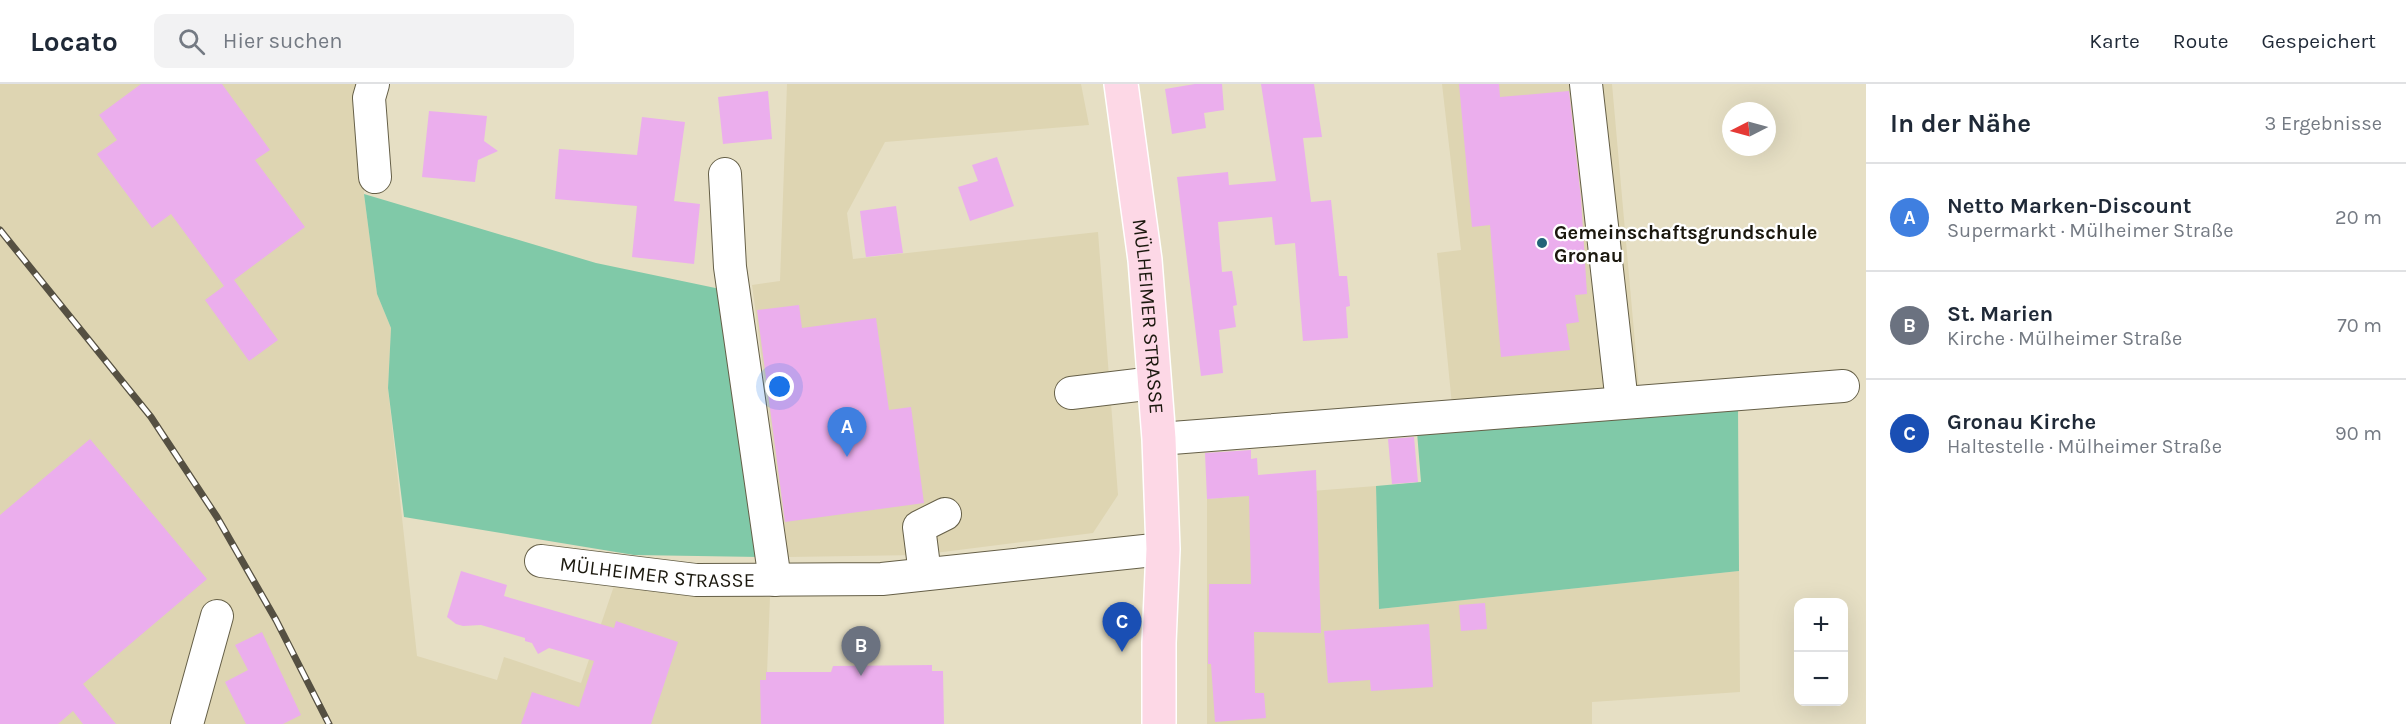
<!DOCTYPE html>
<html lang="de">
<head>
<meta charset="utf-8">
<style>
	body { margin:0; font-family:Karla,sans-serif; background:#f2f2f3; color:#1f2937 }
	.controls { position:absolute; right:18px; bottom:18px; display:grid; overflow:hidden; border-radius:12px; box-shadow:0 6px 24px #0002 }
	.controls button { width:54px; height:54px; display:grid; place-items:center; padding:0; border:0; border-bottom:2px solid #e0e1e3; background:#fff; color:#1f2937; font:30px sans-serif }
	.compass { position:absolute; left:1722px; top:18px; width:54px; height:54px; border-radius:50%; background:#fff; box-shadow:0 6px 24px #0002; rotate:264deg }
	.you { position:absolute; left:780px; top:303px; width:21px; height:21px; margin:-15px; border:4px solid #fff; border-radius:50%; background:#1a73e8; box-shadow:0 0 0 9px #1a73e833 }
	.badge { display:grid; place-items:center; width:39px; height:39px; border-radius:50%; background:#236478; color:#fff; font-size:20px; font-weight:700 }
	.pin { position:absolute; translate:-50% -50px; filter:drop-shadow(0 2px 3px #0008) }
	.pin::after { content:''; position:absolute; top:32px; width:21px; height:18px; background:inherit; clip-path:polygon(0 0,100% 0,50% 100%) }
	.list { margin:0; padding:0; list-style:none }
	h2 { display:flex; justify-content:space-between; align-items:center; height:78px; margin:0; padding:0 24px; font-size:26px }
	h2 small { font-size:20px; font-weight:400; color:#747a83 }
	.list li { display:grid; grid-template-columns:39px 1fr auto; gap:18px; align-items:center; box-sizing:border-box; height:108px; padding:0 24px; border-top:2px solid #e0e1e3 }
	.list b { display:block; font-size:22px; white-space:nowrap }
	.list p { margin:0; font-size:20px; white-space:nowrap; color:#747a83 }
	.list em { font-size:20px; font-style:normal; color:#747a83 }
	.icon { flex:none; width:33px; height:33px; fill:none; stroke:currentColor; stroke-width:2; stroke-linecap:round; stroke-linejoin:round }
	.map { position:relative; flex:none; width:1866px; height:640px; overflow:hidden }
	header { display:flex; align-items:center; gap:36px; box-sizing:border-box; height:84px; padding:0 30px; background:#fff; border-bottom:2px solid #e0e1e3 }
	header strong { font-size:28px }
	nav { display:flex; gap:33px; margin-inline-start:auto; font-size:21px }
	.search { width:420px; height:54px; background:#f2f2f3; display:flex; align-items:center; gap:15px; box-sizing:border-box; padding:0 21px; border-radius:12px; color:#747a83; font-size:22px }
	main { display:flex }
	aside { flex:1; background:#fff }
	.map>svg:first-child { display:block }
	.built { fill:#ded5b2 }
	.green { fill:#80c9a8 }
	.building { fill:#ebaeed }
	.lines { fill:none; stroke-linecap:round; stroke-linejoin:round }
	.minor-casing { stroke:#655f47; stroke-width:34 }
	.major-casing { stroke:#fff; stroke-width:36 }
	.minor { stroke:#fff; stroke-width:32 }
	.major { stroke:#fdd8e6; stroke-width:33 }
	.rail-casing { stroke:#555042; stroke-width:7 }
	.rail { stroke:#fff; stroke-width:4.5; stroke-dasharray:14; stroke-linecap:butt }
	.poi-dot { fill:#236478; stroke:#fff; stroke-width:2 }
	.labels { text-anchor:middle; stroke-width:4.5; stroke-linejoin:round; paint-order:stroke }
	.poi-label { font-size:20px; font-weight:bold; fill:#1b180e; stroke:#fff; text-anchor:start }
	.street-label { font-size:20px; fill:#1b180e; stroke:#fff }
</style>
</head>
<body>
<header>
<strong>Locato</strong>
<div class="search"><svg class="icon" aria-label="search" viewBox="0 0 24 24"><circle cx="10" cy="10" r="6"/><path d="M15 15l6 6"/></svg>Hier suchen</div>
<nav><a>Karte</a><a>Route</a><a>Gespeichert</a></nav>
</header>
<main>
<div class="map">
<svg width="1866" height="640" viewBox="0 0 1866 640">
	<rect width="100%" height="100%" fill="#e6dfc4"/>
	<path class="built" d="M 0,0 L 365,0 L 361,47 L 364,110 L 377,210 L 391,244 L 388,304 L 417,572 L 497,596 L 504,573 L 581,599 L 616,496 L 770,513 L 765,640 L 0,640 Z
		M 787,0 L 1081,0 L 1089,41 L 885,58 L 847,129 L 853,175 L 1098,148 L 1118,411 L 1093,449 L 919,471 L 788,473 L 752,201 L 780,197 Z
		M 1442,0 L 1612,0 L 1639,304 L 1452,321 L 1437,169 L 1461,166 Z
		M 1376,402 L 1379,525 L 1739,487 L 1740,608 L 1592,618 L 1592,640 L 1207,640 L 1207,415 Z"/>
	<path class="green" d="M 364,110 L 596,179 L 725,206 L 760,473 L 634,471 L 404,433 L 388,304 L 391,244 L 377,210 Z
		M 1738,320 L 1739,487 L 1379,525 L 1376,402 L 1421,398 L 1417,348 Z"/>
	<path class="building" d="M 141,0 L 222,0 L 270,66 L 255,76 L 305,143 L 234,196 L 278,256 L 249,277 L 205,216 L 224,202 L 171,130 L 152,144 L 97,70 L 117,56 L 99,31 Z
		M 1195,0 L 1222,0 L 1224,26 L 1204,29 L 1206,44 L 1172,50 L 1165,5 Z
		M 1261,0 L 1314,0 L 1322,53 L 1303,54 L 1311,118 L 1331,116 L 1339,192 L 1347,192 L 1350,222 L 1346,223 L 1348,254 L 1303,257 L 1295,159 L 1275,161 L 1272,133 L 1218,138 L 1222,188 L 1232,187 L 1237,221 L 1233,222 L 1236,243 L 1219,246 L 1223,289 L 1201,292 L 1177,93 L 1228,88 L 1229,101 L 1276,97 Z
		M 1459,0 L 1499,0 L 1500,13 L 1569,7 L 1581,115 L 1587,210 L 1575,211 L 1579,238 L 1566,240 L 1570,266 L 1501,273 L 1490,141 L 1472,143 Z
		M 768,7 L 772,55 L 723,60 L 718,13 Z
		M 429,27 L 487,32 L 484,57 L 498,67 L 478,76 L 475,98 L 422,93 Z
		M 642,33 L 685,38 L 674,117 L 700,120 L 694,180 L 632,173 L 637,122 L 555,115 L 559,65 L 637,71 Z
		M 997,73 L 1014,122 L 970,137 L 958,103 L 978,97 L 972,81 Z
		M 896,122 L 903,169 L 866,173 L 860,127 Z
		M 799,221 L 802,244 L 876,234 L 889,326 L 911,323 L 924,419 L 785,438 L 757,226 Z
		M 1414,353 L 1418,398 L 1392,400 L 1388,355 Z
		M 90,355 L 207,495 L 83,600 L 116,640 L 83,640 L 73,627 L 58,640 L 0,640 L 0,431 Z
		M 1251,366 L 1251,375 L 1257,374 L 1258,391 L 1316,386 L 1321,549 L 1254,548 L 1255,609 L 1264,609 L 1266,634 L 1215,638 L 1211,580 L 1208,580 L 1209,500 L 1251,500 L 1249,412 L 1207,415 L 1205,369 Z
		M 461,487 L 507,501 L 504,512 L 614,544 L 616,537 L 678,558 L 651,640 L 521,640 L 532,608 L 579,623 L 594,577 L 549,564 L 538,570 L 532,559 L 525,557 L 525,554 L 481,541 L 463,542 L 456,540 L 447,533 Z
		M 1485,519 L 1487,545 L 1461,547 L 1459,521 Z
		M 1429,540 L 1433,603 L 1371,607 L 1370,596 L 1328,599 L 1324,547 Z
		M 262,548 L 301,631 L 283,640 L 246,640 L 225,598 L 248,586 L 235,561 Z
		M 932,581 L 932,587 L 943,587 L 944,640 L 761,640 L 760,596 L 766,596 L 766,588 L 831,588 L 833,582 Z"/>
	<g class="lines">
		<defs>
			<g id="minor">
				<path d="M 373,0 L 369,14 L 375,93"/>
				<path d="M 1586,0 L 1622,319"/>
				<path d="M 725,90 L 730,183 L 775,496"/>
				<path d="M 1071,309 L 1154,299"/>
				<path d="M 1159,355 L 1843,302"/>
				<path id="s1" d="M 541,477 L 696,496 L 882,495 L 1163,465"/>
				<path d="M 925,490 L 919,443 L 945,430"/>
				<path d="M 187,640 L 217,532"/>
			</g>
			<g id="major">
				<path id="s2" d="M 1121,0 L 1145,176 L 1159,355 L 1163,465 L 1159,559 L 1159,640"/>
			</g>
		</defs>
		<use href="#minor" class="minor-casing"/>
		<use href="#major" class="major-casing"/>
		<use href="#minor" class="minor"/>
		<use href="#major" class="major"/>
		<defs>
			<path id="rail" d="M 0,146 L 151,333 L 217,433 L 276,536 L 329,640"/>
		</defs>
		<use href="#rail" class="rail-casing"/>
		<use href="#rail" class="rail"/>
	</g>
	<circle class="poi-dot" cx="1542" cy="159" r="6"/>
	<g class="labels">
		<g class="poi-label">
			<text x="1554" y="155">Gemeinschaftsgrundschule<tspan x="1554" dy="23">Gronau</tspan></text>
		</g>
		<g class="street-label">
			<text dy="7" stroke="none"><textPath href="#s2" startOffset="234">MÜLHEIMER STRASSE</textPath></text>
			<text dy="7" stroke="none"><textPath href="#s1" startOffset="117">MÜLHEIMER STRASSE</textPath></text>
		</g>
	</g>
</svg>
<div class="controls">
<button>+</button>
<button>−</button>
</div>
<svg class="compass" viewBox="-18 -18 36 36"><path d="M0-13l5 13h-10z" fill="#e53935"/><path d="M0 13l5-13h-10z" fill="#747a83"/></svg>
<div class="you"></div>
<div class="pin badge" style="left:847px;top:373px;background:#3f7fe0">A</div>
<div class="pin badge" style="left:861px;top:592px;background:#6b7280">B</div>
<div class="pin badge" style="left:1122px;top:568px;background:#1a4fb4">C</div>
</div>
<aside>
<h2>In der Nähe<small>3 Ergebnisse</small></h2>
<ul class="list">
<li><span class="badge" style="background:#3f7fe0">A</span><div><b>Netto Marken-Discount</b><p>Supermarkt · Mülheimer Straße</p></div><em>20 m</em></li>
<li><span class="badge" style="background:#6b7280">B</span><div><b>St. Marien</b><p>Kirche · Mülheimer Straße</p></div><em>70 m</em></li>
<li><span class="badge" style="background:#1a4fb4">C</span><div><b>Gronau Kirche</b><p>Haltestelle · Mülheimer Straße</p></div><em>90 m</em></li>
</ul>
</aside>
</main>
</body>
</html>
